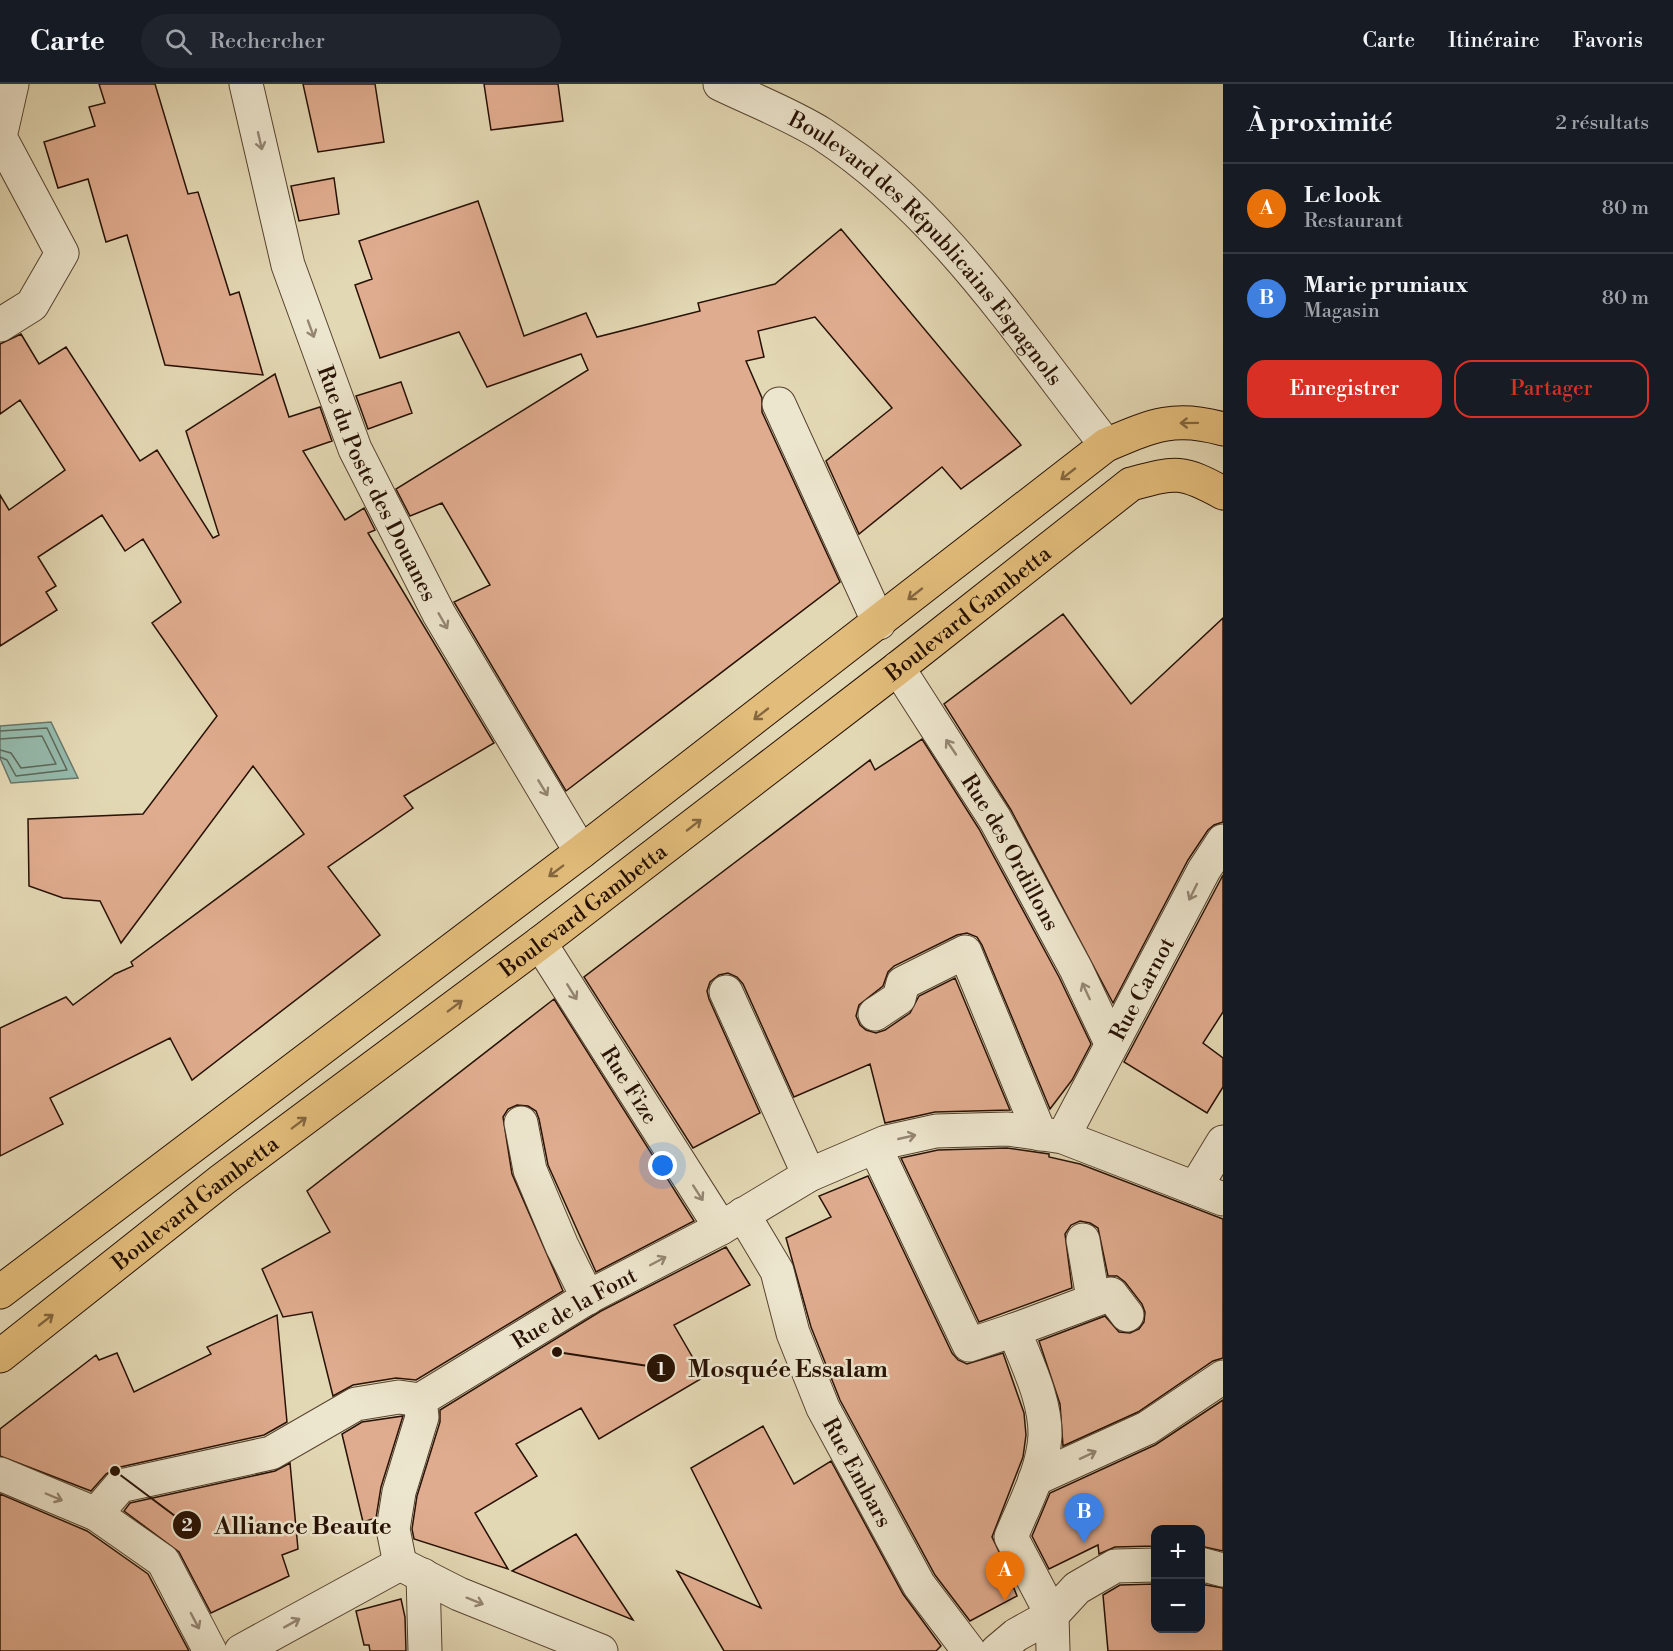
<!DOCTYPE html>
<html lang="fr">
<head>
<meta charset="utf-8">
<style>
	body { margin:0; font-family:"Libre Bodoni",serif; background:#20242c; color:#f1f3f6 }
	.controls { position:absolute; right:18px; bottom:18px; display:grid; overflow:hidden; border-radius:12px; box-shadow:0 6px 24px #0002 }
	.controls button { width:54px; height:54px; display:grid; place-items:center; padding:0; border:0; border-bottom:2px solid #363941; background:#171b24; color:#f1f3f6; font:30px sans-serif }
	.you { position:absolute; left:663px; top:1082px; width:21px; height:21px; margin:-15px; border:4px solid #fff; border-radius:50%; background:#1a73e8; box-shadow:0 0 0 9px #1a73e833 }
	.badge { display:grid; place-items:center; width:39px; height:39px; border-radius:50%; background:#d93025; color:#fff; font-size:20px; font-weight:700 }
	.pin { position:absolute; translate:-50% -50px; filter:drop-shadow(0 2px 3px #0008) }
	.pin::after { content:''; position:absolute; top:32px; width:21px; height:18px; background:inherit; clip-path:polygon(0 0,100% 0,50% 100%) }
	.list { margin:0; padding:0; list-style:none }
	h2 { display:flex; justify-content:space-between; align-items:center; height:78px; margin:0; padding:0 24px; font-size:26px }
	h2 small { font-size:20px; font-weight:400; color:#9ea1a6 }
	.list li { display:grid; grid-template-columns:39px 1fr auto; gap:18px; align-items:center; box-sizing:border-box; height:90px; padding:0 24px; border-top:2px solid #363941 }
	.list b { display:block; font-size:22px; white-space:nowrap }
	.list p { margin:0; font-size:20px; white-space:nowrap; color:#9ea1a6 }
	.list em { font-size:20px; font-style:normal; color:#9ea1a6 }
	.actions { display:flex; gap:12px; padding:18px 24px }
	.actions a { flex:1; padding:14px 0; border:2px solid #d93025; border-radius:18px; text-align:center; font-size:21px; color:#d93025 }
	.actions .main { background:#d93025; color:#fff }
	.icon { flex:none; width:33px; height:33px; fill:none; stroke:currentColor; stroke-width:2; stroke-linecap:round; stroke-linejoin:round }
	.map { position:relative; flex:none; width:1223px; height:1567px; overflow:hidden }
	header { display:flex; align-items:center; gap:36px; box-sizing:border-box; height:84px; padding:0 30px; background:#171b24; border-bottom:2px solid #363941 }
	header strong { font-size:28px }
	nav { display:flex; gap:33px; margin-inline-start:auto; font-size:21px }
	.search { width:420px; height:54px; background:#20242c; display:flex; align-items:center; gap:15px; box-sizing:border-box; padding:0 21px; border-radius:33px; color:#9ea1a6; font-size:22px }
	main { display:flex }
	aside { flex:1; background:#171b24 }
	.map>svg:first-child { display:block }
	.water { fill:#95baac; stroke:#697669; stroke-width:1.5 }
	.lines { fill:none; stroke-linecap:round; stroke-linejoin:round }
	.shore { stroke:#5e6658; stroke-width:1.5 }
	.building { fill:#e0ac8f; stroke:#271104; stroke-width:1.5 }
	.minor-casing { stroke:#564330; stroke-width:35 }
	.major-casing { stroke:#271104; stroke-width:35 }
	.minor { stroke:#ede6ce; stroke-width:33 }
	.major { stroke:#e2bc7a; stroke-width:33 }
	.oneway { stroke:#948673 }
	.oneway2 { stroke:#84663f }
	.labels { text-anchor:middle; stroke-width:5; stroke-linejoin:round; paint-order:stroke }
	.street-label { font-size:22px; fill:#271104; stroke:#ede6ce }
	.leader { fill:none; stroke:#271104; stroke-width:2 }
	.callout-dot { fill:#271104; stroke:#ede6ce; stroke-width:2 }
	.mark-label { font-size:18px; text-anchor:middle; font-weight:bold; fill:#fff }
	.callout-label { font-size:24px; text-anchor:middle; font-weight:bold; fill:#271104; stroke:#ede6ce; stroke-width:5; stroke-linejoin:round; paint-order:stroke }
</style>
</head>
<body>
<header>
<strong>Carte</strong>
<div class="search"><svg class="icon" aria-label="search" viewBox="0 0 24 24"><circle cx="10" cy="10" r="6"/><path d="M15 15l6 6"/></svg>Rechercher</div>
<nav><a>Carte</a><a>Itinéraire</a><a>Favoris</a></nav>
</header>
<main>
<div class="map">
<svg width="1223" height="1567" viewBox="0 0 1223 1567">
	<rect width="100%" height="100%" fill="#e3d8b4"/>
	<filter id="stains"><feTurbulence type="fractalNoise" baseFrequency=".00333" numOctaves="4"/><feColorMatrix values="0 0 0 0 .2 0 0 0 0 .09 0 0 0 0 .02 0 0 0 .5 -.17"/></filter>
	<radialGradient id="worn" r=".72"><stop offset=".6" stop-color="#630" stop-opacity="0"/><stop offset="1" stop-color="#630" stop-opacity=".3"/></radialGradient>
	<path class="water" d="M 51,638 L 78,694 L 11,699 L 0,674 L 0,642 Z"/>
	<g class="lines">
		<path class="shore" d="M 0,647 L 47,644 L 67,686 L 16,692 L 7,676 L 0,673
			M 0,655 L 42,652 L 56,680 L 21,684 L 11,669 L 0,666"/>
	</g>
	<path class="building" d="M 99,0 L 155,0 L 188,110 L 198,108 L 230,211 L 239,208 L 263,291 L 165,281 L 127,151 L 106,158 L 88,95 L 58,104 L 44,58 L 95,42 L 89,23 L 105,19 Z
		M 303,0 L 375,0 L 384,58 L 318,68 Z
		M 484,0 L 558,0 L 563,37 L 491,46 Z
		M 334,94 L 339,130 L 299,137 L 291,102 Z
		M 478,117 L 524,252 L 586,229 L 597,253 L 700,227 L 698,219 L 775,200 L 841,145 L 1021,361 L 961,405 L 942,383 L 859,450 L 826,377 L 892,324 L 815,233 L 758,247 L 764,273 L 746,277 L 762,314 L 762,328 L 840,498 L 566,707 L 454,518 L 490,501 L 442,419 L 410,432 L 396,405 L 588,286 L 581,270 L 487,303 L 459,248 L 380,274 L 355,201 L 372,195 L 359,157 Z
		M 21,250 L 39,280 L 66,263 L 140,377 L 157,366 L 213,454 L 219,451 L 186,347 L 275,290 L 289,333 L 320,323 L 332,357 L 303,367 L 345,436 L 364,424 L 375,446 L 368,449 L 494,659 L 404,712 L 413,724 L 328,783 L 380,851 L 192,996 L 170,954 L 50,1014 L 63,1040 L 0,1072 L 0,944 L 66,913 L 73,921 L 115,890 L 133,882 L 131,878 L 304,750 L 253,682 L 121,859 L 100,817 L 63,814 L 29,802 L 28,735 L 143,730 L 217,632 L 152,539 L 181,518 L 143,455 L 125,467 L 102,431 L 38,473 L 56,502 L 46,508 L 57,526 L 0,562 L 0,411 L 9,426 L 65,386 L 20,316 L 0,330 L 0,260 Z
		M 401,298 L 412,329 L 368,345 L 356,312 Z
		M 1063,530 L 1131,620 L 1223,534 L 1223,738 L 1214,741 L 1208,746 L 1188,776 L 1113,919 L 1011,726 L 944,620 Z
		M 922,655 L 979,745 L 1059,893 L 1091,960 L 1072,996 L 1050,1025 L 982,861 L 977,853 L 967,849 L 957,851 L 894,882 L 888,888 L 883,902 L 859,921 L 856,932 L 860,941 L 866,946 L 876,949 L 885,946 L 910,929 L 919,912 L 955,894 L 1010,1026 L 935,1028 L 885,1039 L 870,980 L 794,1013 L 743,900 L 737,893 L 728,889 L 719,891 L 710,898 L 707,907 L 709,915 L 760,1029 L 693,1064 L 584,893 L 870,676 L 875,686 Z
		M 1223,791 L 1223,928 L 1203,959 L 1223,974 L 1223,1003 L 1207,1029 L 1124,978 Z
		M 554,915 L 694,1137 L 596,1188 L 548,1081 L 539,1035 L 536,1027 L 528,1022 L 517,1021 L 508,1025 L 503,1033 L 512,1090 L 563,1207 L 416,1296 L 396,1294 L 353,1301 L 333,1312 L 312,1228 L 283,1233 L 262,1185 L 330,1148 L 307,1107 Z
		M 1007,1064 L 1049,1070 L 1049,1073 L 1080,1080 L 1223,1135 L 1223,1274 L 1213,1277 L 1138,1328 L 1063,1362 L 1060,1320 L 1039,1257 L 1105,1232 L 1119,1248 L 1130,1249 L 1139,1245 L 1144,1238 L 1145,1228 L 1142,1220 L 1125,1198 L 1117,1192 L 1108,1192 L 1098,1144 L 1090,1139 L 1080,1137 L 1071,1141 L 1065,1150 L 1072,1204 L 979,1238 L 901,1074 L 938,1066 Z
		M 868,1092 L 952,1269 L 958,1276 L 967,1280 L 1003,1269 L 1024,1329 L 1026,1351 L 1023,1373 L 992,1453 L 1015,1501 L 1013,1502 L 1017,1512 L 970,1537 L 935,1491 L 840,1316 L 811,1243 L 786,1154 L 831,1133 L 819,1112 Z
		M 726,1163 L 750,1201 L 674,1241 L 704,1293 L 599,1355 L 581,1324 L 516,1360 L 537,1392 L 475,1429 L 508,1485 L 414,1455 L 412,1445 L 417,1412 L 440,1338 L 440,1326 L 601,1227 Z
		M 277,1231 L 287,1338 L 264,1351 L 116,1384 L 106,1390 L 91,1407 L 0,1372 L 0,1345 L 96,1271 L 99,1276 L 117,1269 L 134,1308 L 211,1270 L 207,1263 Z
		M 1223,1316 L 1223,1467 L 1200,1462 L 1200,1446 L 1155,1446 L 1155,1462 L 1115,1463 L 1099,1470 L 1098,1461 L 1049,1485 L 1032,1452 L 1050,1409 L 1155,1361 Z
		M 403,1332 L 381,1403 L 376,1434 L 363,1438 L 342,1350 L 362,1338 Z
		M 763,1342 L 794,1400 L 831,1377 L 903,1510 L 941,1562 L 936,1567 L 724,1567 L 677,1487 L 761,1524 L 691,1384 Z
		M 290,1379 L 298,1465 L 282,1471 L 289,1492 L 211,1529 L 179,1468 L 124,1427 L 130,1419 L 275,1387 Z
		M 0,1410 L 87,1447 L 148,1490 L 189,1567 L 0,1567 Z
		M 576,1450 L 633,1536 L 512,1487 Z
		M 1155,1500 L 1155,1545 L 1200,1545 L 1200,1500 L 1223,1504 L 1223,1567 L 1108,1567 L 1103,1511 L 1120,1501 Z
		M 401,1515 L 405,1533 L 406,1567 L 370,1567 L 369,1561 L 364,1561 L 356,1527 Z"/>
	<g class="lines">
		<defs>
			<g id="minor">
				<path id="s1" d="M 246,0 L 288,181 L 355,365 L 439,530 L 581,768"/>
				<path id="s2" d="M 720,0 C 753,16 790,30 822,50 C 940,127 1020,251 1106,361"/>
				<path d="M 0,241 L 32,221 L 62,169 L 0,53 L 12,0"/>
				<path d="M 779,320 L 879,539"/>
				<path id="s3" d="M 898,584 L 995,735 L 1076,885 L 1111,959"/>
				<path id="s4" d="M 540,859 L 721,1144"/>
				<path d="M 726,908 L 809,1091"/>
				<path d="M 875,930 L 899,914 L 903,899 L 965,868 L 1040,1050"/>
				<path d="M 521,1039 L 530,1086 L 562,1162 L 588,1214"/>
				<path id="s5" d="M 1063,1053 L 1204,786 L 1223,757"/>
				<path d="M 875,1063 L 969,1261 L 1014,1246 C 1026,1278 1046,1316 1045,1352 C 1043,1387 1024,1421 1011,1453 L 1052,1531 L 1077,1504 L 1115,1482 L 1156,1481"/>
				<path d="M 1195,1104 L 1223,1058"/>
				<path id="s6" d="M 743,1130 L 777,1187 L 793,1249 L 823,1324 L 919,1501 L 969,1567"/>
				<path d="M 1083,1156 L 1093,1214"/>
				<path d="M 1014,1246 L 1111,1210 L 1127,1231"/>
				<path d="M 0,1390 L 96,1430 L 163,1477 L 210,1567"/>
				<path d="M 1035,1395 L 1147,1344 L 1223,1293"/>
				<path id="s7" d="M 96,1430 L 120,1402 L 271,1369 L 356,1320 L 399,1313 L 420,1316 L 592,1211 L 721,1144 L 809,1091 L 886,1058 L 936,1047 L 1008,1045 L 1063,1053 L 1223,1115"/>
				<path d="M 400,1480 L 459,1510 L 601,1567"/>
				<path d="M 400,1480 L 393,1445 L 399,1408 L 422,1333 L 420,1316"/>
				<path d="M 1200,1480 L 1223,1486"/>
				<path d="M 423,1491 L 425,1567"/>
				<path d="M 241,1567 L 400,1480"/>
				<path d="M 997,1567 L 1016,1551 L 1052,1531 L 1053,1567"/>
			</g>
			<g id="major">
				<path d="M 0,1208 L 581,768 L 1106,361 C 1151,342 1174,331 1223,345"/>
				<path id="s8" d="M 0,1272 L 222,1096 L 540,859 L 898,584 L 1131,400 C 1176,388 1181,386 1223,409"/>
			</g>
		</defs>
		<use href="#minor" class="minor-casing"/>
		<use href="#major" class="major-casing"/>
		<use href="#minor" class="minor"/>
		<use href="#major" class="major"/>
	</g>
	<defs><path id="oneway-shaft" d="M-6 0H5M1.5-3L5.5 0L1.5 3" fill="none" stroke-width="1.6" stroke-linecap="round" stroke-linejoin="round" transform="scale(1.5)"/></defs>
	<g class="oneway">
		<use href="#oneway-shaft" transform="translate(260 57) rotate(77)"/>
		<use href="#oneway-shaft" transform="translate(311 245) rotate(70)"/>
		<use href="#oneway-shaft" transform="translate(443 537) rotate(60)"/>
		<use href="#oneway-shaft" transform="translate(951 663) rotate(-124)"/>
		<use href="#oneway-shaft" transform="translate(543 704) rotate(59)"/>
		<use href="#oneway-shaft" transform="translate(1193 808) rotate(116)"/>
		<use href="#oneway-shaft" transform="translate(1086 907) rotate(-115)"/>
		<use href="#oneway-shaft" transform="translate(572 908) rotate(58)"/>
		<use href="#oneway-shaft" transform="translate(907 1053) rotate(-13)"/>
		<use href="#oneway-shaft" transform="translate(698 1109) rotate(57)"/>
		<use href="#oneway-shaft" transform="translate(658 1177) rotate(-28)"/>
		<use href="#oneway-shaft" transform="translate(1088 1371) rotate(-25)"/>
		<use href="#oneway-shaft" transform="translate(54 1413) rotate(23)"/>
		<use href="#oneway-shaft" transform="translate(475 1517) rotate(22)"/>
		<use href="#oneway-shaft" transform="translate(195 1537) rotate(62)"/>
		<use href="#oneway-shaft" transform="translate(292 1539) rotate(-29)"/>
	</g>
	<g class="oneway2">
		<use href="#oneway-shaft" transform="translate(1189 339) rotate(179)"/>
		<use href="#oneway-shaft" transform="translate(1068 390) rotate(142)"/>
		<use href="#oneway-shaft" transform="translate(915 510) rotate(142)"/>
		<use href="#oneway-shaft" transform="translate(761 630) rotate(142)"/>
		<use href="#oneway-shaft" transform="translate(694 741) rotate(-38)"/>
		<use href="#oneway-shaft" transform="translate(556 787) rotate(143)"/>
		<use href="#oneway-shaft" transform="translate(455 922) rotate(-37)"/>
		<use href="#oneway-shaft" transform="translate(299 1039) rotate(-37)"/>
		<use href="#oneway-shaft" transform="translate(46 1236) rotate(-38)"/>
	</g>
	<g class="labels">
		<g class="street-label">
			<text dy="8" stroke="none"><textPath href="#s2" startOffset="268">Boulevard des Républicains Espagnols</textPath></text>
			<text dy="8" stroke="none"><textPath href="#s1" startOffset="422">Rue du Poste des Douanes</textPath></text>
			<text dy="8" stroke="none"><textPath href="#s8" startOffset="1220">Boulevard Gambetta</textPath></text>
			<text dy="8" stroke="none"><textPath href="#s3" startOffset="216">Rue des Ordillons</textPath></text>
			<text dy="8" stroke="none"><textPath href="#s8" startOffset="734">Boulevard Gambetta</textPath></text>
			<text dy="8" stroke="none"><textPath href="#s5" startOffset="168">Rue Carnot</textPath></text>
			<text dy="8" stroke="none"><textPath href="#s4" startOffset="168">Rue Fize</textPath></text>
			<text dy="8" stroke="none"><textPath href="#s8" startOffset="248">Boulevard Gambetta</textPath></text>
			<text dy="8" stroke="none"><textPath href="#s7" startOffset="534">Rue de la Font</textPath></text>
			<text dy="8" stroke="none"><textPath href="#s6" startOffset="284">Rue Embars</textPath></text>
		</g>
	</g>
	<path class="leader" d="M557 1268L661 1284M115 1387L187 1441"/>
	<g class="callout-dot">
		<circle cx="557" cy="1268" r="6"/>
		<circle cx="115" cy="1387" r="6"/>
		<circle cx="661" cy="1284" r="15"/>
		<circle cx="187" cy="1441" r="15"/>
	</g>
	<g class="mark-label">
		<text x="661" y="1291">1</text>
		<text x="187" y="1447">2</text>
	</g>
	<g class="callout-label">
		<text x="788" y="1293">Mosquée Essalam</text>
		<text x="303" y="1450">Alliance Beaute</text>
	</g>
	<rect width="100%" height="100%" filter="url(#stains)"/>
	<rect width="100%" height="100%" fill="url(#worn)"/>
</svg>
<div class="controls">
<button>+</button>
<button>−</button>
</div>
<div class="you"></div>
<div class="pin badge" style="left:1005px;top:1517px;background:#e8710a">A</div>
<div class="pin badge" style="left:1084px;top:1459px;background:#3f7fe0">B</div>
</div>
<aside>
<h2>À proximité<small>2 résultats</small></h2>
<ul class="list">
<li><span class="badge" style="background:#e8710a">A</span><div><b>Le look</b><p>Restaurant</p></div><em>80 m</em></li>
<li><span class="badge" style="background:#3f7fe0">B</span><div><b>Marie pruniaux</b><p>Magasin</p></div><em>80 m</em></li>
</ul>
<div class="actions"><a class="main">Enregistrer</a><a>Partager</a></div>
</aside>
</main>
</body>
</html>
